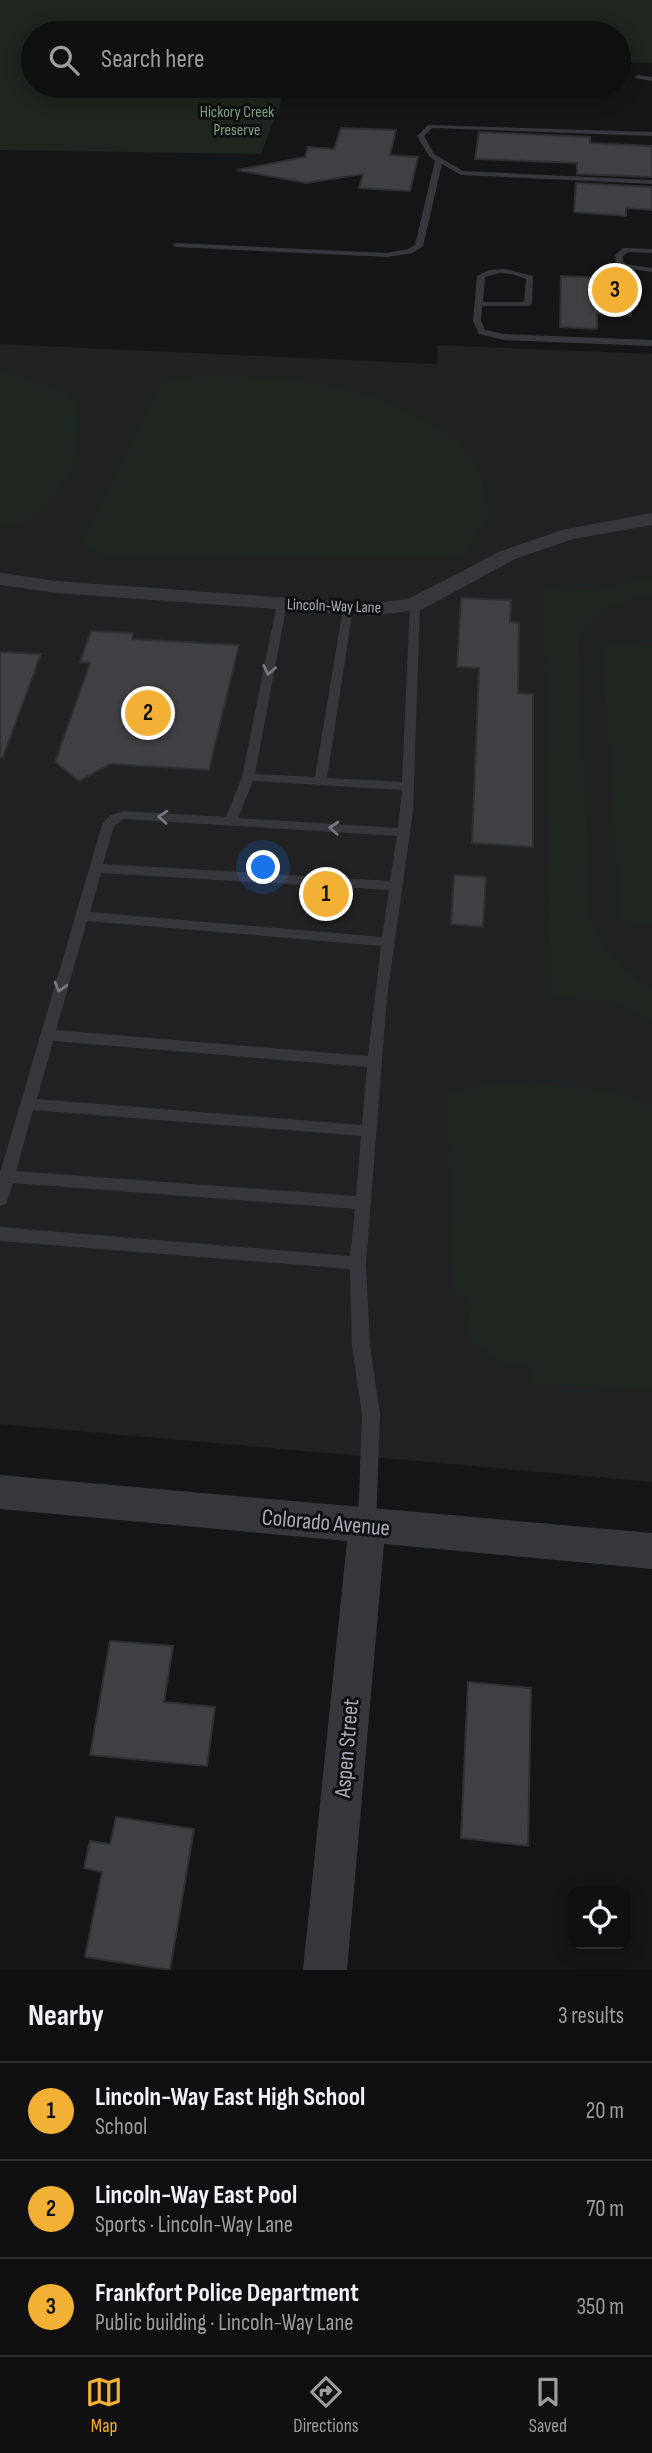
<!DOCTYPE html>
<html lang="en">
<head>
<meta charset="utf-8">
<style>
	body { margin:0; font-family:"Sofia Sans Condensed",sans-serif; background:#19191b; color:#f1f3f6 }
	.controls { position:absolute; right:21px; bottom:21px; display:grid; overflow:hidden; border-radius:14px; box-shadow:0 4px 18px #0003 }
	.controls button { width:63px; height:63px; display:grid; place-items:center; padding:0; border:0; border-bottom:2px solid #303032; background:#101012; color:#f1f3f6; font:35px sans-serif }
	.you { position:absolute; left:264px; top:868px; width:24px; height:24px; margin:-18px; border:5px solid #fff; border-radius:50%; background:#1a73e8; box-shadow:0 0 0 10px #1a73e833 }
	.badge { display:grid; place-items:center; width:46px; height:46px; border-radius:50%; background:#f2b134; color:#111; font-size:23px; font-weight:700 }
	.pin { position:absolute; translate:-50% -50%; border:4px solid #fff; box-shadow:0 2px 7px #0006 }
	.list { margin:0; padding:0; list-style:none }
	h2 { display:flex; justify-content:space-between; align-items:center; height:91px; margin:0; padding:0 28px; font-size:30px }
	h2 small { font-size:23px; font-weight:400; color:#9c9d9f }
	.list li { display:grid; grid-template-columns:46px 1fr auto; gap:21px; align-items:center; box-sizing:border-box; height:98px; padding:0 28px; border-top:2px solid #303032 }
	.list b { display:block; font-size:26px; white-space:nowrap }
	.list p { margin:0; font-size:23px; white-space:nowrap; color:#9c9d9f }
	.list em { font-size:23px; font-style:normal; color:#9c9d9f }
	.icon { flex:none; width:38px; height:38px; fill:none; stroke:currentColor; stroke-width:2; stroke-linecap:round; stroke-linejoin:round }
	.map { position:relative; flex:none; width:652px; height:1970px; overflow:hidden }
	.search { position:absolute; background:#101012; box-shadow:0 4px 18px #0003; left:21px; right:21px; top:21px; height:77px; display:flex; align-items:center; gap:18px; box-sizing:border-box; padding:0 24px; border-radius:38px; color:#9c9d9f; font-size:26px }
	.sheet { height:385px; background:#101012 }
	nav { display:flex; justify-content:space-around; align-items:center; box-sizing:border-box; height:98px; border-top:2px solid #303032; background:#101012; font-size:19px; color:#9c9d9f }
	nav a { display:grid; justify-items:center; gap:4px }
	nav .on { color:#f2b134 }
	.map>svg:first-child { display:block }
	.built { fill:#222225 }
	.green { fill:#1e261f }
	.building { fill:#404145; stroke:#303034; stroke-width:2 }
	.lines { fill:none; stroke-linecap:round; stroke-linejoin:round }
	.service { fill:#37383d; fill-rule:evenodd }
	.minor { fill:#37383d; fill-rule:evenodd }
	.oneway { stroke:#757881 }
	.labels { text-anchor:middle; stroke-width:6; stroke-linejoin:round; paint-order:stroke }
	.far-park-label { font-size:16px; fill:#7fa381; stroke:#111113 }
	.far-street-label { font-size:16px; fill:#a8adb8; stroke:#111113 }
	.near-street-label { font-size:23px; fill:#a8adb8; stroke:#111113 }
</style>
</head>
<body>
<div class="map">
<svg width="652" height="1970" viewBox="0 0 652 1970">
	<rect width="100%" height="100%" fill="#161618"/>
	<path class="built" d="M 0,344 L 437,364 L 438,345 L 652,354 L 652,1482 L 0,1424 Z"/>
	<path class="green" d="M 0,0 L 652,0 L 652,63 L 619,62 L 619,33 L 33,33 L 33,86 L 287,86 L 261,154 L 0,150 Z
		M 0,370 C 22,378 51,383 70,398 C 80,406 79,416 79,427 C 78,478 57,494 23,526 L 0,524 Z
		M 202,376 C 281,377 356,380 426,421 C 443,431 460,441 471,458 C 484,476 487,498 489,519 L 461,556 L 101,555 L 82,544 L 162,383 Z
		M 652,578 L 652,595 C 624,599 579,614 578,648 L 591,920 C 602,949 623,973 652,987 L 652,1021 L 616,1002 L 551,997 L 543,588 L 597,591 L 619,583 Z
		M 602,644 L 652,646 L 652,924 L 620,922 Z
		M 482,1085 C 538,1086 601,1082 652,1105 L 652,1389 L 531,1384 L 529,1364 L 497,1362 L 465,1334 L 471,1306 L 452,1288 L 447,1094 Z"/>
	<path class="building" d="M 341,128 L 396,130 L 390,155 L 418,157 L 410,191 L 359,188 L 363,174 L 306,183 L 237,170 L 305,157 L 308,147 L 334,149 Z
		M 479,132 L 590,137 L 590,143 L 652,146 L 652,177 L 577,174 L 577,163 L 475,159 Z
		M 576,183 L 652,187 L 652,210 L 626,208 L 626,216 L 574,212 Z
		M 561,276 L 629,279 L 631,316 L 597,314 L 597,329 L 560,327 Z
		M 461,598 L 511,600 L 510,622 L 519,623 L 518,693 L 533,694 L 533,847 L 472,843 L 479,668 L 457,667 Z
		M 91,631 L 133,633 L 132,639 L 239,645 L 209,770 L 110,764 L 79,781 L 55,762 L 90,663 L 80,662 Z
		M 0,652 L 41,654 L 3,757 L 0,757 Z
		M 454,875 L 486,877 L 483,927 L 451,924 Z
		M 110,1641 L 173,1646 L 164,1702 L 215,1707 L 207,1766 L 90,1755 Z
		M 468,1682 L 531,1688 L 528,1846 L 461,1838 Z
		M 116,1817 L 194,1829 L 170,1970 L 85,1957 L 102,1872 L 84,1868 L 90,1841 L 110,1844 Z"/>
	<g class="lines">
		<path class="service" d="M 637,75 L 652,77 L 652,81 L 635,78 Z
			M 428,125 L 652,132 L 652,136 L 432,128 L 424,136 L 434,154 L 463,171 L 652,180 L 652,184 L 461,175 L 442,164 L 423,246 L 413,253 L 387,257 L 176,247 L 172,245 L 176,243 L 387,253 L 408,249 L 415,245 L 435,161 L 429,156 L 417,136 Z
			M 623,248 L 652,249 L 652,253 L 628,252 L 623,256 L 623,262 L 625,264 L 652,268 L 652,272 L 623,268 L 616,265 L 615,255 Z
			M 505,269 L 533,276 L 532,304 L 528,306 L 482,306 L 481,321 L 485,330 L 504,334 L 652,340 L 652,346 L 504,340 L 479,334 L 473,321 L 477,276 L 489,270 ZM 499,273 L 512,274 L 526,279 L 524,302 L 483,302 L 485,277 Z
			M 282,600 L 287,603 L 255,774 L 315,777 L 343,608 L 348,605 L 353,608 L 327,778 L 402,782 L 410,604 L 415,601 L 420,604 L 413,811 L 387,997 L 366,1263 L 370,1347 L 380,1414 L 376,1525 L 374,1531 L 367,1534 L 360,1531 L 358,1525 L 362,1414 L 352,1347 L 350,1269 L 0,1241 L 0,1227 L 350,1256 L 355,1209 L 13,1183 L 6,1204 L 0,1206 L 0,1173 L 102,825 L 109,816 L 123,811 L 226,817 L 242,777 L 277,603 ZM 253,781 L 402,790 L 398,828 L 238,818 ZM 124,819 L 397,836 L 390,881 L 103,864 L 114,826 ZM 101,873 L 389,890 L 382,937 L 90,912 ZM 87,921 L 381,946 L 368,1056 L 56,1030 ZM 53,1041 L 367,1067 L 362,1125 L 37,1099 ZM 33,1110 L 361,1136 L 356,1196 L 16,1171 Z"/>
		<path class="minor" d="M 652,513 L 652,525 L 573,539 L 515,559 L 423,609 L 372,616 L 57,593 L 0,585 L 0,573 L 57,581 L 372,604 L 410,598 L 501,551 L 562,530 Z
			M 0,1475 L 652,1533 L 652,1569 L 384,1544 L 347,1970 L 303,1970 L 347,1541 L 0,1509 Z"/>
	</g>
	<defs><path id="oneway-chevron" d="M-2-3.5L2.5 0L-2 3.5" fill="none" stroke-width="1.6" stroke-linecap="round" stroke-linejoin="round" transform="scale(1.75)"/></defs>
	<g class="oneway">
		<use href="#oneway-chevron" transform="translate(269 670) rotate(101)"/>
		<use href="#oneway-chevron" transform="translate(163 817) rotate(-176)"/>
		<use href="#oneway-chevron" transform="translate(334 828) rotate(-177)"/>
		<use href="#oneway-chevron" transform="translate(60 987) rotate(106)"/>
	</g>
	<g class="labels">
		<g class="far-park-label">
			<text x="237" y="117">Hickory Creek<tspan x="237" dy="18">Preserve</tspan></text>
		</g>
		<g class="far-street-label">
			<text transform="translate(334 605) rotate(2)" y="6">Lincoln-Way Lane</text>
		</g>
		<g class="near-street-label">
			<text transform="translate(326 1522) rotate(5)" y="8">Colorado Avenue</text>
			<text transform="translate(346 1748) rotate(-85)" y="8">Aspen Street</text>
		</g>
	</g>
</svg>
<div class="controls">
<button><svg class="icon" aria-label="locate" viewBox="0 0 24 24"><circle cx="12" cy="12" r="6"/><path d="M12 2v4M12 18v4M2 12h4M18 12h4"/></svg></button>
</div>
<div class="you"></div>
<div class="pin badge" style="left:326px;top:894px">1</div>
<div class="pin badge" style="left:148px;top:713px">2</div>
<div class="pin badge" style="left:615px;top:290px">3</div>
<div class="search"><svg class="icon" aria-label="search" viewBox="0 0 24 24"><circle cx="10" cy="10" r="6"/><path d="M15 15l6 6"/></svg>Search here</div>
</div>
<section class="sheet">
<h2>Nearby<small>3 results</small></h2>
<ul class="list">
<li><span class="badge">1</span><div><b>Lincoln-Way East High School</b><p>School</p></div><em>20 m</em></li>
<li><span class="badge">2</span><div><b>Lincoln-Way East Pool</b><p>Sports · Lincoln-Way Lane</p></div><em>70 m</em></li>
<li><span class="badge">3</span><div><b>Frankfort Police Department</b><p>Public building · Lincoln-Way Lane</p></div><em>350 m</em></li>
</ul>
</section>
<nav>
<a class="on"><svg class="icon" aria-label="map" viewBox="0 0 24 24"><path d="M3 6l6-2 6 2 6-2v14l-6 2-6-2-6 2zM9 4v14M15 6v14"/></svg>Map</a>
<a><svg class="icon" aria-label="directions" viewBox="0 0 24 24"><path d="M12 3l9 9-9 9-9-9zM9 14v-3h6M13 9l2 2-2 2"/></svg>Directions</a>
<a><svg class="icon" aria-label="saved" viewBox="0 0 24 24"><path d="M7 4h10v16l-5-4-5 4z"/></svg>Saved</a>
</nav>
</body>
</html>
